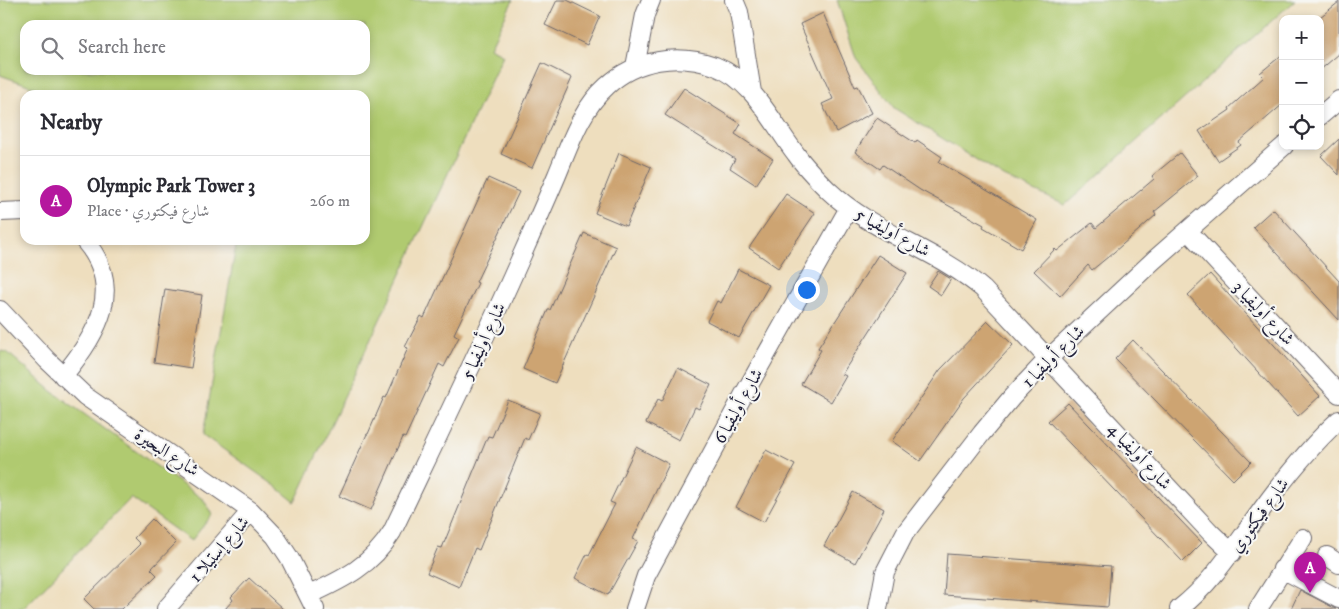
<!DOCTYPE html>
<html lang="en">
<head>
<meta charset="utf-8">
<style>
	body { margin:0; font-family:"IM FELL DW Pica",Amiri,serif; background:#f7f7f7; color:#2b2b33 }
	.controls { position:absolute; right:15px; top:15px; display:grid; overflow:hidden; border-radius:10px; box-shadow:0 2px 8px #0003 }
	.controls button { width:45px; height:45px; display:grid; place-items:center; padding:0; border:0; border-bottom:1px solid #e1e1e2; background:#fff; color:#2b2b33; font:25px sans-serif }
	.you { position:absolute; left:806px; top:289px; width:18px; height:18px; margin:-12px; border:4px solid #fff; border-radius:50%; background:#1a73e8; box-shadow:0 0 0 8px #1a73e833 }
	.badge { display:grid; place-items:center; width:32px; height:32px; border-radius:50%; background:#b5179e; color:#fff; font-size:16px; font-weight:700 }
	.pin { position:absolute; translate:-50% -41px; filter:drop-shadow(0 1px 2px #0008) }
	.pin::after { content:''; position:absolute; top:26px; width:18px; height:15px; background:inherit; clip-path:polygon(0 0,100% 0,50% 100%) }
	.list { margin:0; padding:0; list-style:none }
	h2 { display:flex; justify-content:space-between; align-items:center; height:65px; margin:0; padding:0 20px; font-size:21px }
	h2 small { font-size:16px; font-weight:400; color:#7c7c81 }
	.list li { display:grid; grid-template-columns:32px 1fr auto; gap:15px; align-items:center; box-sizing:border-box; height:90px; padding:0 20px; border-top:1px solid #e1e1e2 }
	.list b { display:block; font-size:19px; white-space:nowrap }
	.list p { margin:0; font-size:16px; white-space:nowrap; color:#7c7c81 }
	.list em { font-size:16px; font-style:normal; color:#7c7c81 }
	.icon { flex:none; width:28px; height:28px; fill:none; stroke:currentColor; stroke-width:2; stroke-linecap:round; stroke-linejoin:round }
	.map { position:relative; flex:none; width:1339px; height:609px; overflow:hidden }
	.search { position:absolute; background:#fff; box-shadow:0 2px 8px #0003; left:20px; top:20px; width:350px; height:55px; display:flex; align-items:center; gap:12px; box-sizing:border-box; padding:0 18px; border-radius:15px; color:#7c7c81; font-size:19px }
	.panel { position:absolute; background:#fff; box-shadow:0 2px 8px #0003; left:20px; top:90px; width:350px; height:155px; border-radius:15px }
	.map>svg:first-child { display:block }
	.green { fill:#b0ca70; stroke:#697656; fill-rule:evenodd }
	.building { fill:#cda472 }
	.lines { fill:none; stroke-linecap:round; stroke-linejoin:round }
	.minor-casing { stroke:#696469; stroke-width:20 }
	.minor { stroke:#fff; stroke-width:18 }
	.labels { text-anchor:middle; stroke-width:4; stroke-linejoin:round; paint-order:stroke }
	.street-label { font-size:18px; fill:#22223b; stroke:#f6f6f2 }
</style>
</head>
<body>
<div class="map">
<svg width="1339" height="609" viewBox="0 0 1339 609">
	<rect width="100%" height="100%" fill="#f6f6f2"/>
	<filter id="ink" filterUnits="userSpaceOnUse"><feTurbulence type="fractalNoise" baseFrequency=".02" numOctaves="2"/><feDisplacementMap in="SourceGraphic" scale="10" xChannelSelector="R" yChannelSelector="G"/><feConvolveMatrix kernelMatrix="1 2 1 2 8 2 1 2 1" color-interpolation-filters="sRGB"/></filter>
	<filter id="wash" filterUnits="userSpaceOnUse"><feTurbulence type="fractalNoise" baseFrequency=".0096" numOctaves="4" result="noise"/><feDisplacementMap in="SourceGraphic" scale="20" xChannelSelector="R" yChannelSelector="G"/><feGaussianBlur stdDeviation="1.12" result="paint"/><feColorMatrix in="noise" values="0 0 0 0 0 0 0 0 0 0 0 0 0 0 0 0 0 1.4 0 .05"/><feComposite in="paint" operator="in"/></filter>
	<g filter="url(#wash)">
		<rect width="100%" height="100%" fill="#eedebe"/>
		<path class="green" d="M 0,0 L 513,0 L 490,47 L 503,55 L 295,502 L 274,485 L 203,435 L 237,240 L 365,240 L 365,95 L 56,95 L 0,75 ZM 25,25 L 365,25 L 365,70 L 25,70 Z
			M 837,0 L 1295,0 L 1065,205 L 1004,177 L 894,108 L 856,58 Z
			M 0,351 L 7,352 L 52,391 L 204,500 L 212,515 L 191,541 L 131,498 L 23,609 L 0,609 Z"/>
		<g id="blocks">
			<path class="building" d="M 557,0 L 567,0 L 600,16 L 587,45 L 545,25 Z
				M 1339,2 L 1339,54 L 1320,70 L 1320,17 Z
				M 823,13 L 855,87 L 858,86 L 872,113 L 836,132 L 822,104 L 833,99 L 800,24 Z
				M 1283,54 L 1283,104 L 1239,142 L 1241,145 L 1218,161 L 1199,131 L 1230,110 L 1229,108 L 1264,77 L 1260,73 Z
				M 542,63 L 572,78 L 532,168 L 501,154 Z
				M 684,88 L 741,124 L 735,134 L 773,159 L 756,185 L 730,168 L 735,159 L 665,115 Z
				M 877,118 L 915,143 L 917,140 L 942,157 L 939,162 L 1037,220 L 1021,249 L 983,227 L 984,225 L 920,190 L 883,165 L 880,169 L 855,152 Z
				M 1339,139 L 1339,175 L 1321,156 Z
				M 619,153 L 651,167 L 626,226 L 595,213 Z
				M 1180,153 L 1198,176 L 1154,212 L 1156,215 L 1114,252 L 1092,270 L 1088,265 L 1060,296 L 1034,271 L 1055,249 L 1057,251 L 1092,223 L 1096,228 L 1154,179 L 1152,176 Z
				M 488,178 L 519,192 L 476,282 L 478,283 L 454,334 L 459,337 L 444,367 L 439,364 L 405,438 L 403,437 L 371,510 L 339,496 L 367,434 L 368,434 L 384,397 L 386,398 L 408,348 L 405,347 L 421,316 L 424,318 Z
				M 786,194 L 815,213 L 778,268 L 749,248 Z
				M 1273,209 L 1339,281 L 1339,320 L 1253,227 Z
				M 584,233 L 616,247 L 555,383 L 523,369 L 548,310 L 550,310 Z
				M 878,255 L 907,273 L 842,374 L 846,376 L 831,402 L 801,384 L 821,350 L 818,348 Z
				M 738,269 L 769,285 L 739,338 L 707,321 L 717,301 L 721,303 Z
				M 938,271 L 951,279 L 941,295 L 928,286 Z
				M 1210,274 L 1320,396 L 1298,416 L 1188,295 Z
				M 165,289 L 202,295 L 191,368 L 154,362 Z
				M 988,321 L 1013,345 L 964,398 L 920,461 L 892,441 L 940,370 Z
				M 1133,340 L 1251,462 L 1233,480 L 1115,359 Z
				M 678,368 L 711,385 L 699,409 L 695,407 L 679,440 L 646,423 L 658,399 L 662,401 Z
				M 508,400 L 540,413 L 528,440 L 525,438 L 479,550 L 475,548 L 459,587 L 427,573 L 438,547 L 442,548 L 488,436 L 492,437 Z
				M 1068,403 L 1202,543 L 1183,562 L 1048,421 Z
				M 636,447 L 669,464 L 633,539 L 638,541 L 608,595 L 575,578 L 587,554 L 589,555 L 615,504 L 610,502 Z
				M 766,450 L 795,465 L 764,522 L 736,507 Z
				M 853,492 L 884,509 L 855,563 L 824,546 Z
				M 152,519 L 176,543 L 151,569 L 157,575 L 122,609 L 94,609 L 84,599 L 140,544 L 134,538 Z
				M 947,554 L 1111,566 L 1108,607 L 944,595 Z
				M 249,578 L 283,609 L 225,609 L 233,600 L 231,597 Z
				M 1300,590 L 1334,608 L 1336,609 L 1291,609 Z"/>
		</g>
	</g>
	<g filter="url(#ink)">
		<use href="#blocks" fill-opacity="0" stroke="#696469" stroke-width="1"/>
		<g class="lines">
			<defs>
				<path id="minor" d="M 734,0 L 739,12 L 752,92
					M 635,67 L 645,15 L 651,0
					M 1320,116 L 1339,100
					M 0,212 L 25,211
					M 1188,231 L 1339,394
					M 0,310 L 47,360 L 85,396 L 251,511 L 275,536 L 289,557 L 315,609
					M 63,376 C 97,335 126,288 84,240
					M 1327,556 L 1339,564
					M 1282,569 L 1339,599
					M 309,595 C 344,579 372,565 392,532 C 436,440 481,348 522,255 C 534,228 546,201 557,175 C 570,144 581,109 607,86 C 636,59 678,53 715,66 C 754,81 772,123 796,154 C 805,167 817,179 828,190 C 873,233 936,249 983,289 L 1210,532 L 1232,553
					M 166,609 L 251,511
					M 635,609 L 646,576 L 744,394 L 849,208
					M 878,609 L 885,572 L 905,533 L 982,433 L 1012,397 L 1049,358 L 1154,260 L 1284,146
					M 1179,609 C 1211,584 1231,552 1255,519 C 1280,484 1307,449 1339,420
					M 1258,609 L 1303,538"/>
			</defs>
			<use href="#minor" class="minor-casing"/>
			<use href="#minor" class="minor"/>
		</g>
	</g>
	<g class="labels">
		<g class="street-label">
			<text transform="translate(893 232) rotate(29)" y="6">شارع أوليفيا 5</text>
			<text transform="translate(1264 313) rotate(47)" y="6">شارع أوليفيا 3</text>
			<text transform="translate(483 341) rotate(-65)" y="6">شارع أوليفيا 5</text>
			<text transform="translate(1053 356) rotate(-45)" y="6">شارع أوليفيا 1</text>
			<text transform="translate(738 406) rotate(-61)" y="6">شارع أوليفيا 6</text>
			<text transform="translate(167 452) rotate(33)" y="6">شارع البحيرة</text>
			<text transform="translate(1140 456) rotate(47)" y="6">شارع أوليفيا 4</text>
			<text transform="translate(1259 515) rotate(-54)" y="6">شارع فيكتوري</text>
			<text transform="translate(219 549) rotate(-49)" y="6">شارع إستيلا 1</text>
		</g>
	</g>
</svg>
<div class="controls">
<button>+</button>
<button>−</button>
<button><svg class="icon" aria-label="locate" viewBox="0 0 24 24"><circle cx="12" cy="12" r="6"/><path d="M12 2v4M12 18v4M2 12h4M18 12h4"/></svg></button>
</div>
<div class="you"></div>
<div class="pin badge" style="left:1310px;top:593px">A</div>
<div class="search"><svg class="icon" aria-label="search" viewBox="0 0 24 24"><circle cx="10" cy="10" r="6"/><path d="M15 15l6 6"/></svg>Search here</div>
<section class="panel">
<h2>Nearby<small></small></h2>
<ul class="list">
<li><span class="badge">A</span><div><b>Olympic Park Tower 3</b><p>Place · شارع فيكتوري</p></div><em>260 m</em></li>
</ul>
</section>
</div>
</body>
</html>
